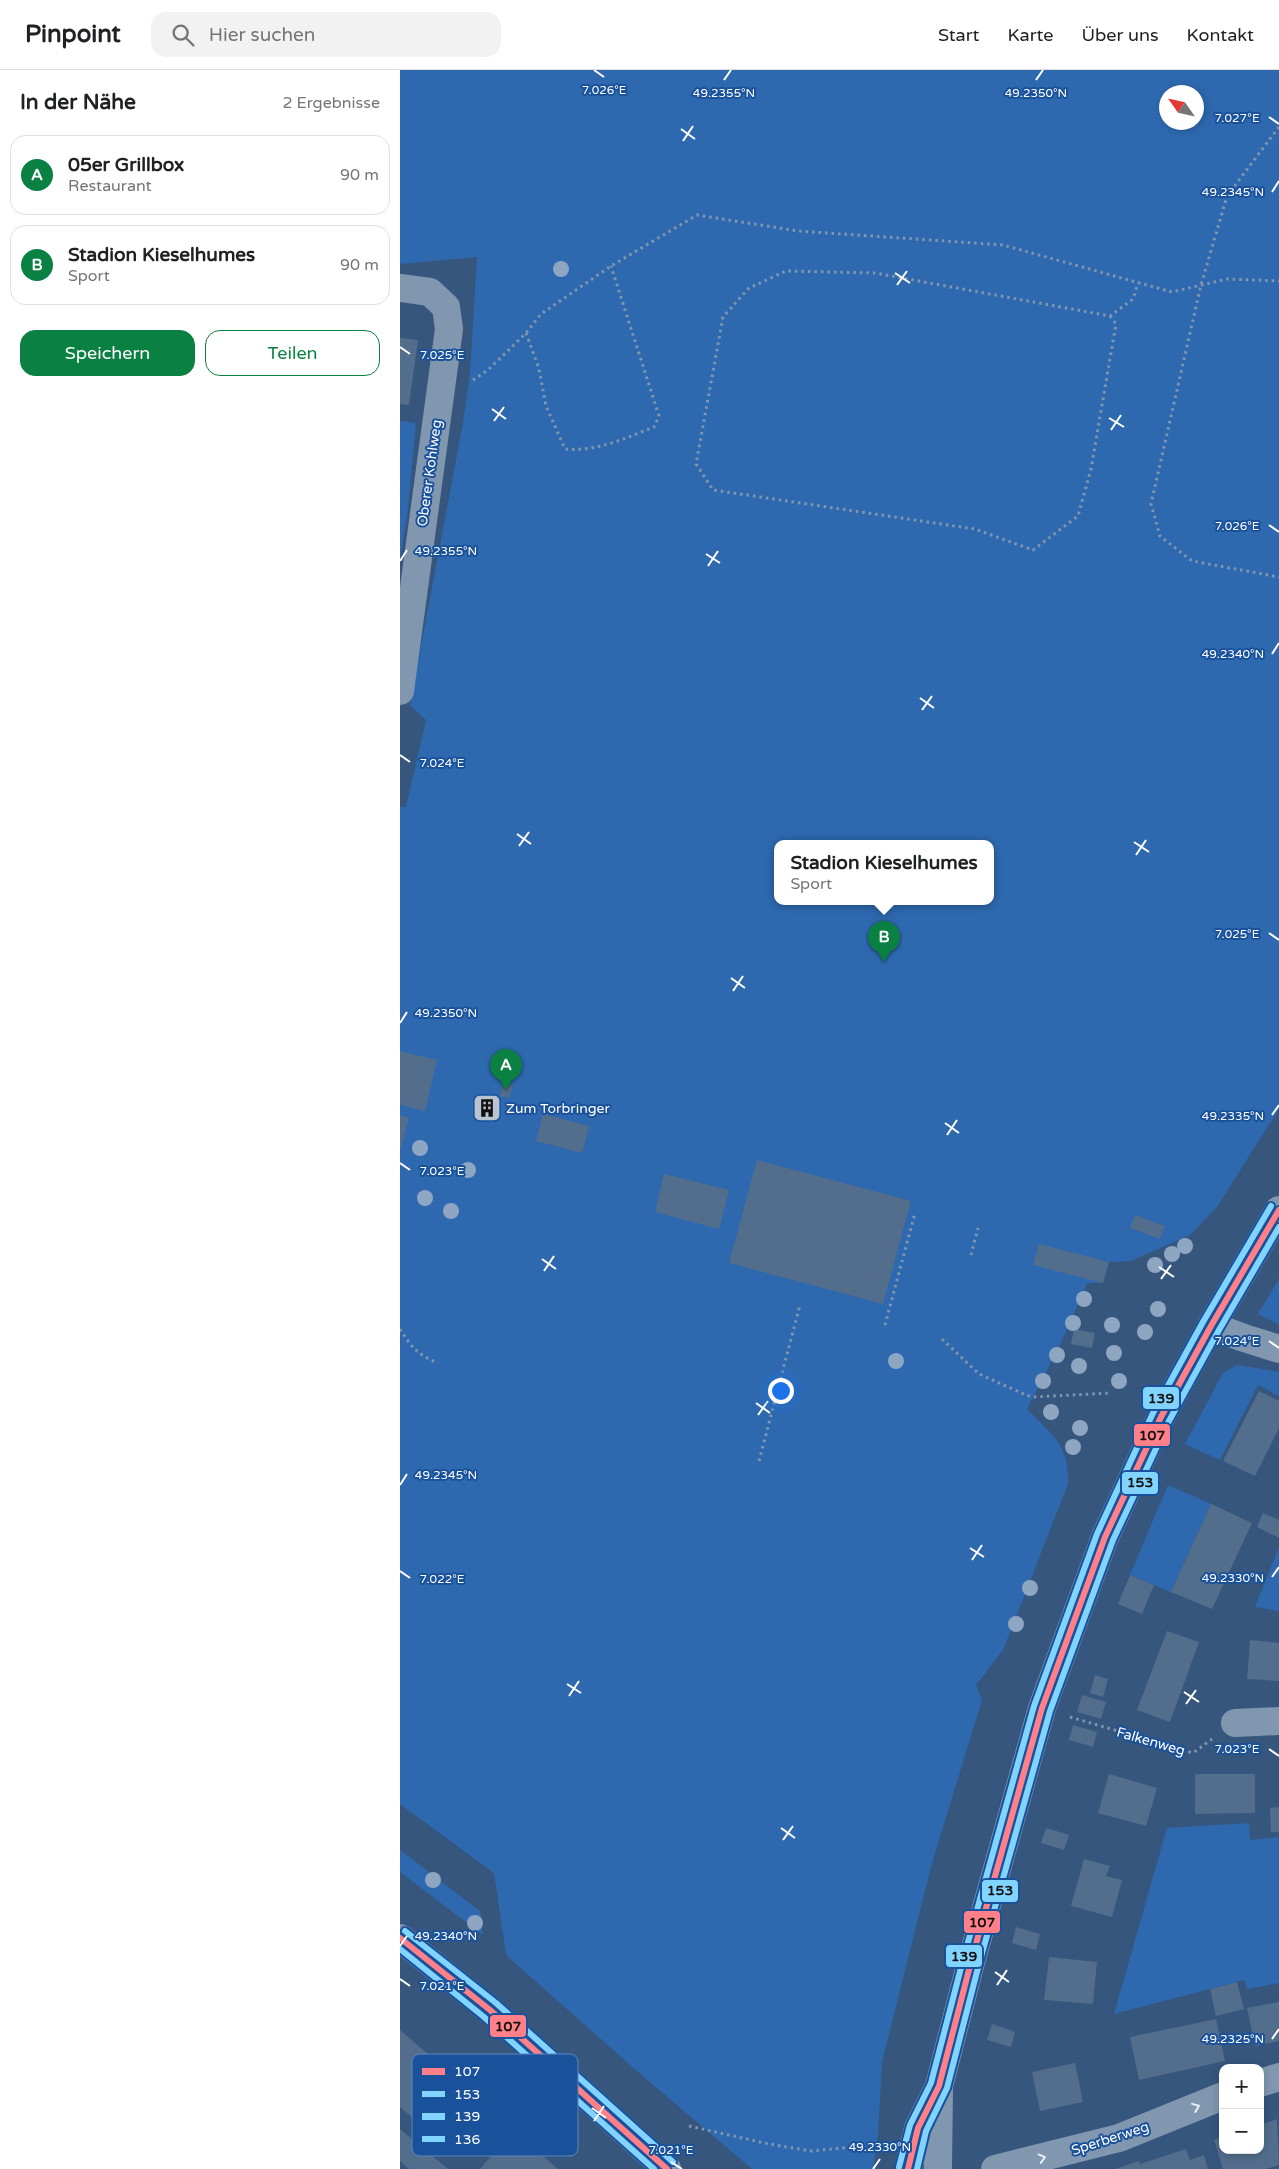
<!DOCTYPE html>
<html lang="de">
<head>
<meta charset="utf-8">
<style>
	body { margin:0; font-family:"Varela Round",sans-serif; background:#f2f2f2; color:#202124 }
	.controls { position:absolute; right:15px; bottom:15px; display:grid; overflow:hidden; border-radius:10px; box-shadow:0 2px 8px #0003 }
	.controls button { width:45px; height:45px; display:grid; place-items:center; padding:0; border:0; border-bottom:1px solid #e0e0e0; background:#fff; color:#202124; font:25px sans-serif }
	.compass { position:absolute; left:759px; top:15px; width:45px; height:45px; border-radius:50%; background:#fff; box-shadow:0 2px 8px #0003; rotate:304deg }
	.you { position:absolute; left:380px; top:1320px; width:18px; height:18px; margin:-12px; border:4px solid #fff; border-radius:50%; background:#1a73e8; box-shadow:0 0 0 8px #1a73e833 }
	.badge { display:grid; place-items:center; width:32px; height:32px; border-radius:50%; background:#0b8043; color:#fff; font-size:16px; font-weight:700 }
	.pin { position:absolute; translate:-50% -41px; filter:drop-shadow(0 1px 2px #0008) }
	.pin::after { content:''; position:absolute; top:26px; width:18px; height:15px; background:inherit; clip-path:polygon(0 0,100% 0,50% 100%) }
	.popup { position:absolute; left:374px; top:770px; width:220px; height:65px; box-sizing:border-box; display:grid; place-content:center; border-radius:10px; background:#fff; filter:drop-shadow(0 1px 4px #0005); font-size:16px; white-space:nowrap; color:#757577 }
	.popup b { font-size:19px; color:#202124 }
	.popup::after { content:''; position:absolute; left:50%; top:100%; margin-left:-10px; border:10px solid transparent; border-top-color:#fff }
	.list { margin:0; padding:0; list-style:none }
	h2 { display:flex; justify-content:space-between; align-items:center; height:65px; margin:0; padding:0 20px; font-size:21px }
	h2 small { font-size:16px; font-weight:400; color:#757577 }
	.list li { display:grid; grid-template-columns:32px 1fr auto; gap:15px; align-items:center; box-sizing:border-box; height:80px; margin:0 10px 10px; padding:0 10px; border:1px solid #e0e0e0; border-radius:15px }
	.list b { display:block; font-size:19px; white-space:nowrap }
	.list p { margin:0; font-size:16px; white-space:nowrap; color:#757577 }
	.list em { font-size:16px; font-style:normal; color:#757577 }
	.actions { display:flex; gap:10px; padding:15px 20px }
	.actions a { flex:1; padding:11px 0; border:1px solid #0b8043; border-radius:15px; text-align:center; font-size:18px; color:#0b8043 }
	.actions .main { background:#0b8043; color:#fff }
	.icon { flex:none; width:28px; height:28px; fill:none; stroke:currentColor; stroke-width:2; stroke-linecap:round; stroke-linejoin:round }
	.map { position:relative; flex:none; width:879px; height:2099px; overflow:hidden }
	header { display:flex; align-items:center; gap:30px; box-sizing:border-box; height:70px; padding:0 25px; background:#fff; border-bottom:1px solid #e0e0e0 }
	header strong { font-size:24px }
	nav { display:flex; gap:28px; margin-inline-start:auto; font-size:18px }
	.search { width:350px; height:45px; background:#f2f2f2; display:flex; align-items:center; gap:12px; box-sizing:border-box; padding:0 18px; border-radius:15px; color:#757577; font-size:19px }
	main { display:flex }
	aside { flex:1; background:#fff }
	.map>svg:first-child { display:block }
	.green { fill:#2e69b0; fill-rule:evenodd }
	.building { fill:#536d8c }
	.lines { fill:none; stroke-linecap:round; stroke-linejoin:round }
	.path { stroke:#8196af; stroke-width:3; stroke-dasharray:2.5 4; stroke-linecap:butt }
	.minor { stroke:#8196af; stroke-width:28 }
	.tertiary { stroke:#8196af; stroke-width:28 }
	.bus-1-casing { stroke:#19529b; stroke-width:10 }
	.bus-2-casing { stroke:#19529b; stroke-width:10 }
	.bus-3-casing { stroke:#19529b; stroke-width:10 }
	.bus-4-casing { stroke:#19529b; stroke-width:10 }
	.bus-1 { stroke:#ff8088; stroke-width:6 }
	.bus-2 { stroke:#80d4ff; stroke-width:6 }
	.bus-3 { stroke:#80d4ff; stroke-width:6 }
	.bus-4 { stroke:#80d4ff; stroke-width:6 }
	.tree { fill:#8fa6c3 }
	.oneway { stroke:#eceff3 }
	.ticks { fill:none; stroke:#fff; stroke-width:2 }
	.labels { text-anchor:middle; stroke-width:4; stroke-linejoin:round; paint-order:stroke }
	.street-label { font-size:14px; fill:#fff; stroke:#19529b }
	.poi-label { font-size:14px; fill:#fff; stroke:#19529b; text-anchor:start }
	.key { fill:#19529b; stroke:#5e86b9; stroke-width:1 }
	.key-label { font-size:14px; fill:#fff }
	.ticks-label { font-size:12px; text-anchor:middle; fill:#fff; stroke:#19529b; stroke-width:4; stroke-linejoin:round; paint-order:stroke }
	.line-badge { stroke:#19529b; stroke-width:2 }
	.pale-badge-label { font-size:14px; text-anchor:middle; font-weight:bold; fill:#111 }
</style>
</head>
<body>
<header>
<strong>Pinpoint</strong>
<div class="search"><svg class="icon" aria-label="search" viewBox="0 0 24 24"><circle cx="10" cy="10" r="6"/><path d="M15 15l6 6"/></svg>Hier suchen</div>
<nav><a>Start</a><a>Karte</a><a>Über uns</a><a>Kontakt</a></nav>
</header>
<main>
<aside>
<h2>In der Nähe<small>2 Ergebnisse</small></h2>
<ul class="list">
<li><span class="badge">A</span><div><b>05er Grillbox</b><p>Restaurant</p></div><em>90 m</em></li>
<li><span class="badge">B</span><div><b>Stadion Kieselhumes</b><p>Sport</p></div><em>90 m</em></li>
</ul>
<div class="actions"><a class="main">Speichern</a><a>Teilen</a></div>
</aside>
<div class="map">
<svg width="879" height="2099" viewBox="0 0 879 2099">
	<rect width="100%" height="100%" fill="#36567e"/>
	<path class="green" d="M 0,0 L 879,0 L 879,1039 L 816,1138 L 790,1165 L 731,1191 L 709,1192 L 703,1213 L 687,1213 L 661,1273 L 627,1339 C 652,1365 669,1374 668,1414 L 603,1580 L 576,1615 L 582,1630 L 532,1793 L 482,1992 L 478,2065 L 473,2099 L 352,2099 L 237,2001 L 106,1885 L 94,1803 L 0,1734 L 0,737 L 6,737 L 26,650 L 10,635 L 63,353 L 70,303 L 77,187 L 0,194 ZM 766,22 L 796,22 L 796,52 L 766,52 ZM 378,773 L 590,773 L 590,831 L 378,831 Z
		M 0,351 L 16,353 L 8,438 L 0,490 Z
		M 879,1209 L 879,1255 L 858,1244 Z
		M 837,1295 L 879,1302 L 879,1326 L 858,1315 L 820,1390 L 785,1374 L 823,1303 Z
		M 768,1415 L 811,1434 L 771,1522 L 730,1505 Z
		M 879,1477 L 879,1541 L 855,1537 Z
		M 849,1753 L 850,1770 L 879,1767 L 879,1913 L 847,1919 L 844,1910 L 714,1944 L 767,1758 Z
		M 0,1780 L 80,1841 L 83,1865 L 0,1802 Z"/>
	<path class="building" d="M 0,268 L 18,270 L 9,335 L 0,334 Z
		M 0,981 L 37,990 L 25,1041 L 0,1035 Z
		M 103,1013 L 113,1015 L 109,1028 L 100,1026 Z
		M 85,1028 L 95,1030 L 89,1049 L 79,1046 Z
		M 143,1044 L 189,1056 L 182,1083 L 136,1071 Z
		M 0,1045 L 9,1048 L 1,1078 L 0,1078 Z
		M 357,1090 L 511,1131 L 483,1234 L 329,1193 Z
		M 264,1104 L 329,1120 L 319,1159 L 255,1142 Z
		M 735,1145 L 765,1156 L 760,1169 L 730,1158 Z
		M 639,1174 L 709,1192 L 703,1213 L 633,1195 Z
		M 674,1259 L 695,1263 L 692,1278 L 671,1274 Z
		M 859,1321 L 879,1331 L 879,1358 L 855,1406 L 823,1391 Z
		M 811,1434 L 852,1453 L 812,1539 L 771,1522 Z
		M 863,1443 L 879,1450 L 879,1468 L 857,1457 Z
		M 730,1505 L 754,1515 L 742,1544 L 718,1534 Z
		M 767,1561 L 799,1572 L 770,1652 L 737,1640 Z
		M 850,1570 L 879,1573 L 879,1611 L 847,1609 Z
		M 695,1605 L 708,1609 L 703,1627 L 690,1623 Z
		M 682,1625 L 706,1632 L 701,1649 L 677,1642 Z
		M 673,1655 L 697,1662 L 693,1677 L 669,1670 Z
		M 709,1704 L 757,1718 L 746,1756 L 698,1743 Z
		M 795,1704 L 855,1704 L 855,1743 L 795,1744 Z
		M 879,1737 L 879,1762 L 871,1762 L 870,1738 Z
		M 646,1758 L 669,1765 L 664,1780 L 641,1773 Z
		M 684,1789 L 710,1796 L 706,1806 L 722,1810 L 712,1847 L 671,1836 Z
		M 616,1857 L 640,1864 L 636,1880 L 612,1873 Z
		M 649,1887 L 697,1892 L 693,1934 L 644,1930 Z
		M 837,1912 L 844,1939 L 816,1946 L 810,1919 Z
		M 879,1932 L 879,1971 L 855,1976 L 847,1938 Z
		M 816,1949 L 825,1991 L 739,2010 L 730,1967 Z
		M 592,1954 L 615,1962 L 611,1977 L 587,1970 Z
		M 0,1960 L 86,2034 L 48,2078 L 0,2037 Z
		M 675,1993 L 683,2032 L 640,2041 L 632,2002 Z
		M 877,2049 L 879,2095 L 866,2099 L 823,2099 L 814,2070 L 823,2067 L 823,2080 L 860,2080 L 860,2055 Z
		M 0,2059 L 48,2099 L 9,2099 L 0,2091 Z
		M 112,2061 L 135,2079 L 158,2099 L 80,2099 Z
		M 786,2079 L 790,2090 L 804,2085 L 808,2099 L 715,2099 L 739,2091 L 740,2094 Z"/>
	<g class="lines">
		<path class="path" d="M 879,57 L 827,126 L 801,215 L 751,434 L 760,466 L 792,491 L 879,507
			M 710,246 L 716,254 L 691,399 L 678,446 L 633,480 L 575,459 L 313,420 L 296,394 L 323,247 L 349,218 L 386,201 L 475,203 L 710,246 L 733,229 L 738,213
			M 126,263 L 139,299 L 146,336 L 165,379 C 196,382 226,368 254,357 L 259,346 L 211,196
			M 73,310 L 88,300 L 126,263 L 141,244 L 211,196 L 297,145 L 398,161 L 603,175 L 772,222 L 827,209 L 879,211
			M 571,1185 L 578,1158
			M 485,1255 L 515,1143
			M 0,1259 C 11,1277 18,1285 38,1293
			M 542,1269 L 579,1304 L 626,1325 L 633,1327 L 711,1323
			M 359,1391 L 400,1235
			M 670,1647 L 793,1683 L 812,1669
			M 289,2056 L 369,2074 L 411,2081 L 483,2074"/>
		<path class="minor" d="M 0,218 L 30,222 L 46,237 L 49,259 L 0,621
			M 811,1256 L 844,1268 L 879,1279
			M 835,1653 L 879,1651
			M 860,2013 L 879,2007
			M 595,2099 L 719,2068 L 823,2026"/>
		<path class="tertiary" d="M 0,1868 L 90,1940 L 267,2099
			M 508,2099 L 518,2058 L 539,2016 L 571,1892 L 642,1638 L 705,1467 L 761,1347 L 811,1256 L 879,1140
			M 538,2099 L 539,2020"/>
		<defs>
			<path id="bus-1" d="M 0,1868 L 90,1940 L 267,2099
				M 508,2099 L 518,2058 L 539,2016 L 571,1892 L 642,1638 L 705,1467 L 761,1347 L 811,1256 L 879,1140"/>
			<path id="bus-2" d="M 0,1879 L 84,1947 L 254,2099
				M 517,2099 L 526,2061 L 547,2018 L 579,1894 L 650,1641 L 713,1470 L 769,1351 L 819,1260 L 879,1157"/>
			<path id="bus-3" d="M 499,2097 L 510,2055 L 531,2013 L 563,1890 L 634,1636 L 697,1464 L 753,1343 L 803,1252 L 871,1136"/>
			<path id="bus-4" d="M 5,1861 L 96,1933 L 273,2092"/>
		</defs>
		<use href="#bus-1" class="bus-1-casing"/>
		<use href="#bus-2" class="bus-2-casing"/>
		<use href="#bus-3" class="bus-3-casing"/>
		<use href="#bus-4" class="bus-4-casing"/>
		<use href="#bus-1" class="bus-1"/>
		<use href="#bus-2" class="bus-2"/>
		<use href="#bus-3" class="bus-3"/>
		<use href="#bus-4" class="bus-4"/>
	</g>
	<g class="tree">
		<circle cx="161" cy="199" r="8"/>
		<circle cx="20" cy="1078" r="8"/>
		<circle cx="68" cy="1100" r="8"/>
		<circle cx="25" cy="1128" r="8"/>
		<circle cx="51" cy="1141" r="8"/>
		<circle cx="785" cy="1176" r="8"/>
		<circle cx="772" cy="1184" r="8"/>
		<circle cx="755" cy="1195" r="8"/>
		<circle cx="684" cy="1229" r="8"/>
		<circle cx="758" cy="1239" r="8"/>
		<circle cx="673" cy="1253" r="8"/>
		<circle cx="712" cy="1255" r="8"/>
		<circle cx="745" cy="1262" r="8"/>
		<circle cx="714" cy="1283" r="8"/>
		<circle cx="657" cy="1285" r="8"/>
		<circle cx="496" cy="1291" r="8"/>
		<circle cx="679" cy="1296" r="8"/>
		<circle cx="643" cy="1311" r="8"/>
		<circle cx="719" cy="1311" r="8"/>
		<circle cx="651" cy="1342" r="8"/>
		<circle cx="680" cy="1358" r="8"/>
		<circle cx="673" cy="1377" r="8"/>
		<circle cx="630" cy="1518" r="8"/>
		<circle cx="616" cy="1554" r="8"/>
		<circle cx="33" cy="1810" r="8"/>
		<circle cx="75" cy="1853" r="8"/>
	</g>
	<defs><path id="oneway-chevron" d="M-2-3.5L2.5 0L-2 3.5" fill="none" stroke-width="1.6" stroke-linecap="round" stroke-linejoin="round" transform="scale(1.25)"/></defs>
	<g class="oneway">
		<use href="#oneway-chevron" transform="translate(796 2037) rotate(-22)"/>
		<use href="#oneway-chevron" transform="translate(642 2088) rotate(-15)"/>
	</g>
	<path class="ticks" d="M 194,0 L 204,7M 324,10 L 331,0M 636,10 L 643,0M 869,47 L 879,54M 281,59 L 295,69M 283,71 L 293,56M 872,122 L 879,111M 495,203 L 510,213M 497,215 L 507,201M 0,277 L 10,284M 92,339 L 106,349M 709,348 L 724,357M 94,351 L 104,337M 711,360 L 721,345M 869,455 L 879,462M 306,484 L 320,493M 0,491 L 7,480M 308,496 L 318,481M 872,584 L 879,573M 520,628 L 534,638M 522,640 L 532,626M 0,685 L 10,692M 117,764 L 131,774M 734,772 L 749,782M 119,776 L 129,762M 736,785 L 746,770M 869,863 L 879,870M 331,908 L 345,918M 333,921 L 343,906M 0,953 L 7,942M 872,1045 L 879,1035M 545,1053 L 559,1063M 547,1065 L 557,1050M 0,1093 L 10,1100M 142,1189 L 156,1199M 759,1197 L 774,1207M 144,1201 L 154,1186M 761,1209 L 771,1195M 869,1271 L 879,1278M 356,1333 L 370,1343M 358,1345 L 368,1331M 0,1415 L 7,1404M 570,1478 L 584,1487M 572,1490 L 582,1475M 0,1501 L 10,1508M 872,1507 L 879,1497M 167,1614 L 181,1623M 784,1622 L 799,1632M 169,1626 L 179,1611M 786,1634 L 796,1620M 869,1679 L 879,1686M 381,1758 L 395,1768M 383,1770 L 393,1756M 0,1876 L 7,1866M 595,1902 L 609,1912M 0,1909 L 10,1916M 597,1915 L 607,1900M 872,1969 L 879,1959M 192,2038 L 206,2048M 194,2051 L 204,2036M 271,2092 L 282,2099M 473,2099 L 480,2089"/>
	<defs>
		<symbol id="building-square" viewBox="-11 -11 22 22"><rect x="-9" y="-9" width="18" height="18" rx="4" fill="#b9c4d2" stroke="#19529b"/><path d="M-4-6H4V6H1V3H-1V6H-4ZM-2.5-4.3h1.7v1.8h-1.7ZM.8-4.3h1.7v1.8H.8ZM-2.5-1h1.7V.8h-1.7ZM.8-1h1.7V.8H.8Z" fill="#111"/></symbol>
	</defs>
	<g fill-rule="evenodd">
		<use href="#building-square" x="71" y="1022" width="32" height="32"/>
	</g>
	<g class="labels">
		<g class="street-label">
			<text transform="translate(29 403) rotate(-82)" y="5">Oberer Kohlweg</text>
			<text transform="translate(751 1671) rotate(16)" y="5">Falkenweg</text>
			<text transform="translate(710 2068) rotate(-18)" y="5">Sperberweg</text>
		</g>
		<g class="poi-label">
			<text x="106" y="1043">Zum Torbringer</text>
		</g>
	</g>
	<rect x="12" y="1984" width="166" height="102" rx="8" class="key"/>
	<rect x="22" y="1998" width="23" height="7" fill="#ff8088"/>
	<rect x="22" y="2021" width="23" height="6" fill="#80d4ff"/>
	<rect x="22" y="2043" width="23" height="7" fill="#80d4ff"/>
	<rect x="22" y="2066" width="23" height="6" fill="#80d4ff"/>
	<g class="key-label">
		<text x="54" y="2006">107</text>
		<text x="54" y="2029">153</text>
		<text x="54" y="2051">139</text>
		<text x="54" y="2074">136</text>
	</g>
	<g class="ticks-label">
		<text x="204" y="24">7.026°E</text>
		<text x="324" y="27">49.2355°N</text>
		<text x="636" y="27">49.2350°N</text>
		<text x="837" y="52">7.027°E</text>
		<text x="833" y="126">49.2345°N</text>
		<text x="42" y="289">7.025°E</text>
		<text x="837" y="460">7.026°E</text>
		<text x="46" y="485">49.2355°N</text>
		<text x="833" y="588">49.2340°N</text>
		<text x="42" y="697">7.024°E</text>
		<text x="837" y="868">7.025°E</text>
		<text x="46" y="947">49.2350°N</text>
		<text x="833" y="1050">49.2335°N</text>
		<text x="42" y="1105">7.023°E</text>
		<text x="837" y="1275">7.024°E</text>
		<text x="46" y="1409">49.2345°N</text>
		<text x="833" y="1512">49.2330°N</text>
		<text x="42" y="1513">7.022°E</text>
		<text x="837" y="1683">7.023°E</text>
		<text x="46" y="1870">49.2340°N</text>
		<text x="42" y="1920">7.021°E</text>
		<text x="833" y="1973">49.2325°N</text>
		<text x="480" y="2081">49.2330°N</text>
		<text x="271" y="2084">7.021°E</text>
	</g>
	<g class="line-badge">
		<rect x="742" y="1316" width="38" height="24" rx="5" fill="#80d4ff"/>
		<rect x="733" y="1353" width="38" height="24" rx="5" fill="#ff8088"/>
		<rect x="721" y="1401" width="38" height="24" rx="5" fill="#80d4ff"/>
		<rect x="581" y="1809" width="38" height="24" rx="5" fill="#80d4ff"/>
		<rect x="563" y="1840" width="38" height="24" rx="5" fill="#ff8088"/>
		<rect x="545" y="1874" width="38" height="24" rx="5" fill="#80d4ff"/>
		<rect x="89" y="1944" width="38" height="24" rx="5" fill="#ff8088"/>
	</g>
	<g class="pale-badge-label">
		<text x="761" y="1333">139</text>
		<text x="752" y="1370">107</text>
		<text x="740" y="1417">153</text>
		<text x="600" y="1825">153</text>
		<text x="582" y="1857">107</text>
		<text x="564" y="1891">139</text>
		<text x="108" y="1961">107</text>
	</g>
</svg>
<div class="controls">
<button>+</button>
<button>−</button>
</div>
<svg class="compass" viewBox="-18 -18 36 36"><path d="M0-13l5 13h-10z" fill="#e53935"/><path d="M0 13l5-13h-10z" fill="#757577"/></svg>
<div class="you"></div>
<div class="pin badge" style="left:106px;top:1020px">A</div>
<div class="pin badge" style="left:484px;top:892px">B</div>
<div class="popup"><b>Stadion Kieselhumes</b>Sport</div>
</div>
</main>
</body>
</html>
